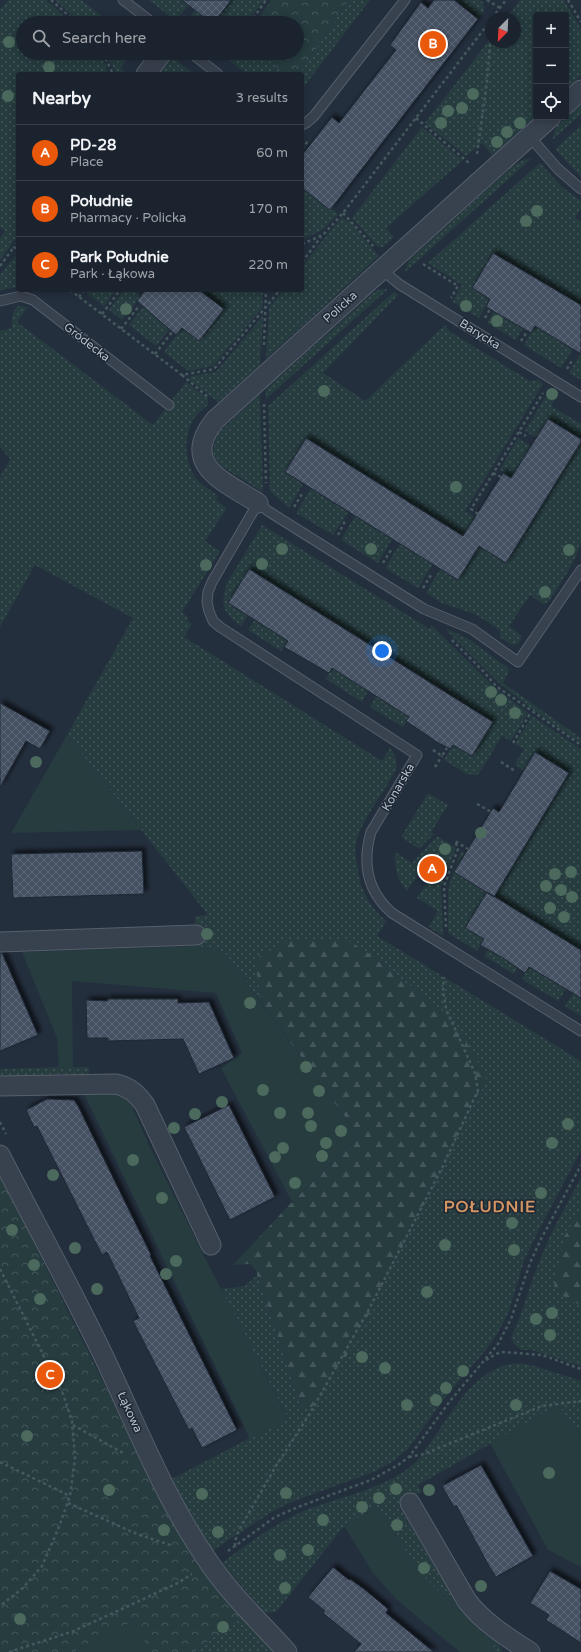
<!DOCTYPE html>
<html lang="en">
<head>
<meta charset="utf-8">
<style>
	body { margin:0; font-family:"Varela Round",sans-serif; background:#242b36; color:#f1f3f6 }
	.controls { position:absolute; right:12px; top:12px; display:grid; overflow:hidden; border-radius:4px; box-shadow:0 2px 10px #0003 }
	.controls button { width:36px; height:36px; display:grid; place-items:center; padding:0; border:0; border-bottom:1px solid #39404a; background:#1b232e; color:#f1f3f6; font:20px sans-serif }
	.compass { position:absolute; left:485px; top:12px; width:36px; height:36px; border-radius:50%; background:#1b232e; box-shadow:0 2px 10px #0003; rotate:204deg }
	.you { position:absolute; left:382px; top:651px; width:14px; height:14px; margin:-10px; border:3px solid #fff; border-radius:50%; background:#1a73e8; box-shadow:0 0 0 6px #1a73e833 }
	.badge { display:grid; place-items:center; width:26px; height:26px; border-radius:50%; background:#ea580c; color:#fff; font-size:13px; font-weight:700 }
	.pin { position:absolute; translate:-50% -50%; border:2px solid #fff; box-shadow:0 1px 4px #0006 }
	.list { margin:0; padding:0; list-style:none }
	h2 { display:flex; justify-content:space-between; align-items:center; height:52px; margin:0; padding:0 16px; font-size:17px }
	h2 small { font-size:13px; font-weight:400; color:#a0a4aa }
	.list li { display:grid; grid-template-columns:26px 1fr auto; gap:12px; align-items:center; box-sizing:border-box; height:56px; padding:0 16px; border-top:1px solid #39404a }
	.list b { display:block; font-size:15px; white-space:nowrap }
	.list p { margin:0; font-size:13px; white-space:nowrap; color:#a0a4aa }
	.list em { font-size:13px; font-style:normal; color:#a0a4aa }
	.icon { flex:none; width:22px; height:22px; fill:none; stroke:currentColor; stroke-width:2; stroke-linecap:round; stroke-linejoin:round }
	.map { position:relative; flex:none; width:581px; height:1652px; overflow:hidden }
	.search { position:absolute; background:#1b232e; box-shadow:0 2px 10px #0003; left:16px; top:16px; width:288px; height:44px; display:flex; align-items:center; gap:10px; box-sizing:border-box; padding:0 14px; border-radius:22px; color:#a0a4aa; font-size:15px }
	.panel { position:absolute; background:#1b232e; box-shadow:0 2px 10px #0003; left:16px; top:72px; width:288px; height:220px; border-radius:4px }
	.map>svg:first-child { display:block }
	.grass { fill:url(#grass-dots) }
	.forest { fill:url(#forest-firs) }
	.park { fill:url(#park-crowns) }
	.garden { fill:#263c3f }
	.building { fill:url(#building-cross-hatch); stroke:#1f2835; filter:url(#shadow) }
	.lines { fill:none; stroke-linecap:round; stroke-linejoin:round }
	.lane-casing { stroke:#565f6c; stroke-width:11 }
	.street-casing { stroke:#565f6c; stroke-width:21 }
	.path { stroke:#44595c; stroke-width:2.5; stroke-dasharray:3 3; stroke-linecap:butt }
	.lane { stroke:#38414e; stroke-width:9 }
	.street { stroke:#38414e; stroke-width:19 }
	.tree { fill:#4b6a5d }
	.labels { text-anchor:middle; stroke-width:3; stroke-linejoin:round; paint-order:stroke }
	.street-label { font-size:12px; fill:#b4bcc9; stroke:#1d2633 }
	.district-label { font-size:16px; font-weight:bold; letter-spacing:1px; fill:#d59563; stroke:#1d2633 }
</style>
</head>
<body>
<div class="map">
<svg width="581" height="1652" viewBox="0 0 581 1652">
	<defs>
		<pattern id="grass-dots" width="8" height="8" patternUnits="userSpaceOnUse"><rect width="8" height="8" fill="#263c3f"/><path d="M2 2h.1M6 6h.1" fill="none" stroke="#435659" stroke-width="1.8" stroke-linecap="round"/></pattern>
		<pattern id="forest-firs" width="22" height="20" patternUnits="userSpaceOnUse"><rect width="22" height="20" fill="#263c3f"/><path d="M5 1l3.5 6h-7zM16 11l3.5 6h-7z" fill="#435659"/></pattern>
		<pattern id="park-crowns" width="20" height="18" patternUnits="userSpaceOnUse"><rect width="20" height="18" fill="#263c3f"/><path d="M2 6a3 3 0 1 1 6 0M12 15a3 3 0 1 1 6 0" fill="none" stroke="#435659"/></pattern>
		<pattern id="building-cross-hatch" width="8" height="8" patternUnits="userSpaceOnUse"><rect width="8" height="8" fill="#455162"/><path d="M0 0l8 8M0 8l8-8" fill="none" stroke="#5d6877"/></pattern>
		<filter id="shadow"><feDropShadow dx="3.5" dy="-3.5" stdDeviation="2" flood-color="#0009"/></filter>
	</defs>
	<rect width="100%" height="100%" fill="#242f3e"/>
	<path class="grass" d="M 8,0 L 46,0 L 72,23 L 23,23 L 23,53 L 100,53 L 109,74 L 18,74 L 18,236 L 0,260 L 0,238 L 5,231 L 0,227 L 0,10 Z
		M 55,0 L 81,0 L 111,23 L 81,23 Z
		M 149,0 L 181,0 L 188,5 L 176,21 Z
		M 231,0 L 264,0 L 246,23 L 214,23 Z
		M 349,0 L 370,0 L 302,89 L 302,74 L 299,74 Z
		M 454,0 L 479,0 L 483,2 L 484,12 L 478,19 Z
		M 520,0 L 564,0 L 581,29 L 581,76 L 566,89 L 566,15 L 536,15 L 536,116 L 492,155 L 482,143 L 466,156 L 425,123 L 491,38 L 491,42 L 515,42 L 515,18 L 506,18 Z
		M 195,10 L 211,23 L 185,23 Z
		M 106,53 L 132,53 L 120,68 L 126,73 L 125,74 L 116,74 Z
		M 220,53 L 260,53 L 285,74 L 247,74 Z
		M 171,56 L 194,74 L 157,74 Z
		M 581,105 L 581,114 L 552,140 L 556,127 Z
		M 581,126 L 581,177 L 555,149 Z
		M 422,127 L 463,160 L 386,228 L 394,237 L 383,247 L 378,247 L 352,218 Z
		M 525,159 L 531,159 L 405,272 L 409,260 L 513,166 Z
		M 540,163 L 562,187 L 581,201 L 581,209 L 575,218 L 581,221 L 581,305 L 493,253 L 472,288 L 490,299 L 479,318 L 453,302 L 453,300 L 462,285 L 428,263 Z
		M 302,188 L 330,210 L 331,208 L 338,214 L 324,229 L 302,240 Z
		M 342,217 L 348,222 L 349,221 L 379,256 L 266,359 L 269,308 L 283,290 L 302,290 L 302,266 Z
		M 15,256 L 18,256 L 18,287 L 0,290 L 0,275 Z
		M 388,289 L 266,399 L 266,389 L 373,293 L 378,290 Z
		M 89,290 L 116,290 L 104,306 L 87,293 Z
		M 124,290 L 133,290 L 141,296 L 122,320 L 109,310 Z
		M 199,290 L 263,290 L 262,308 L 213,366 L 188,371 L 164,352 L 182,328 L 199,341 L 224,309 Z
		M 394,292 L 398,295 L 323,373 L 365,401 L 445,325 L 449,331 L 530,381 L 538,380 L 543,384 L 465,511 L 475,517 L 472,542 L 306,438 L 285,472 L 303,484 L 289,508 L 270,491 L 268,406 Z
		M 148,301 L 175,322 L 156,346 L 129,325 Z
		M 498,304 L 527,321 L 516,340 L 487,323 Z
		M 18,306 L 22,306 L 27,308 L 17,322 L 153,425 L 186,382 L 208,399 L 208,405 C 205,408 201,410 198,413 C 183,430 183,461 196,478 C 202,486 211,490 218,496 L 216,500 L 227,508 L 205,541 L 220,551 L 182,612 L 188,618 L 187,621 L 192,624 L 184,637 L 382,761 L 390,748 C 395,755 398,762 396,770 C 386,789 359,824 356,843 C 354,853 357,862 358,871 C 361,892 370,907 386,921 L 377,936 L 581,1061 L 581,1150 L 538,1232 L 524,1261 L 508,1314 L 497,1334 L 485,1351 L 447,1395 L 408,1449 L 392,1462 L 376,1471 L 289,1503 L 270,1513 L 212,1551 L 199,1531 L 172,1479 L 288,1418 L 221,1289 L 245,1286 L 257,1275 L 302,1407 L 400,1251 L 435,1182 L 462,1123 L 482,1089 L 448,1016 L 388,969 L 374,957 L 256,959 L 261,1002 L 224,952 L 196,946 L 195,916 L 208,915 L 67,735 L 133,618 L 35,565 L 0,627 L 0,477 L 10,459 L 0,447 L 0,331 L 12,328 C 12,320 11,312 18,306 Z
		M 263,316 L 260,365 L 218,402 L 188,379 L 191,376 L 216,372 Z
		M 535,326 L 573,349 L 561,368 L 524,345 Z
		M 580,354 L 581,354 L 581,380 L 569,373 Z
		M 551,388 L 559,392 L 551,406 L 581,424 L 581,439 L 549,419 L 537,438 L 525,431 Z
		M 260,394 L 263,492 L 221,466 L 214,457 L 213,450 L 217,434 Z
		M 518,438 L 531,446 L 511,478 L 500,470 Z
		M 581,442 L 581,542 C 574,565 561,583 548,602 L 543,604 L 530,595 L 509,626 L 522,636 L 518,644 L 512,645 L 500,637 L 500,630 L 475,614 L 442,603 L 426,593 L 440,569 L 458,580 L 479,546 L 506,563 Z
		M 311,488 L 348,512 L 333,535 L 296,513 Z
		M 355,516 L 392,539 L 378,563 L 341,540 Z
		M 262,525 L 430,629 L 431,625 L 495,688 L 528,713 L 511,741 L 502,736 L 480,772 L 477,775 L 467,774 L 444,760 L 453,745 L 249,570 L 228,603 L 248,615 L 241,626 C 222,613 220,604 227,583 Z
		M 400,544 L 433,564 L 418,588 L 385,568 Z
		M 255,620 L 288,641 L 281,651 L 248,630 Z
		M 446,628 L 470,640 L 508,668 L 509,672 L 503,683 L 581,738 L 581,743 L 532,709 L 500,684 L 448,632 Z
		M 332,668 L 368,691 L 362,702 L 326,679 Z
		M 376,696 L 409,717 L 403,727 L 370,707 Z
		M 532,716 L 581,749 L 581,950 L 494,897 L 569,773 L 535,752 L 524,771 L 515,764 L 524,749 L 515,744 Z
		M 428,793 L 448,805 L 431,832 L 434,834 L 419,849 L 401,837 Z
		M 437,836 L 456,848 L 441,887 L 443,936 L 429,927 L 438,911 L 417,898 L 430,878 L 434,882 L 445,867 L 430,857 L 407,891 C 397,880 394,867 395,852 L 412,863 Z
		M 461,851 L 472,856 L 460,876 L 487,892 L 465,927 L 484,939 L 477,951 L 448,933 L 448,888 Z
		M 492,944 L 521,962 L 514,974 L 484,956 Z
		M 529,967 L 566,989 L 558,1001 L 522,979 Z
		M 573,993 L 581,998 L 581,1016 L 565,1006 Z
		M 59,1067 L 89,1067 L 89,1075 L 56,1074 L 0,1078 L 0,1069 Z
		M 581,1178 L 581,1366 L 532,1350 L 521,1350 L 514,1344 L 511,1338 C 524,1310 531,1280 543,1252 C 554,1226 568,1202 581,1178 Z
		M 515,1363 L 531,1365 L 581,1381 L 581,1437 L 558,1405 L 418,1485 L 422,1492 L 398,1505 L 455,1601 C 459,1606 463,1611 468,1616 C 480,1626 499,1635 502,1652 L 492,1652 L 494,1643 L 418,1571 L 378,1507 L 344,1526 L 276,1612 L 265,1613 L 222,1563 C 247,1544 274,1524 304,1511 C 342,1495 388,1490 419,1459 C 424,1453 428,1445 433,1439 C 451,1414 468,1381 498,1368 C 503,1365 510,1365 515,1363 Z
		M 242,1615 L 274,1652 L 194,1652 Z"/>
	<path class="forest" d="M 339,939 L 351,942 L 374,957 L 388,969 L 449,1016 L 470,1048 L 486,1077 C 480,1094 469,1109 462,1125 C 442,1166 423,1207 402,1247 C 373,1303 351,1360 311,1408 L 302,1407 L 257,1275 L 257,1271 L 250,1264 L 233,1265 L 292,1202 L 359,1136 L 261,1002 L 255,959 L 287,941 Z
		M 581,1208 L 581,1305 L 566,1299 L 554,1286 L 564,1237 Z"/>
	<path class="park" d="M 271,0 L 349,0 L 299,74 L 285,74 L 260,53 L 297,53 L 297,23 L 255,23 Z
		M 0,1175 L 144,1464 L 242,1615 L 194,1652 L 0,1652 Z"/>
	<path class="garden" d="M 67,735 L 141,830 L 11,833 Z
		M 196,946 L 224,952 L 359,1136 L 292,1202 L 221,1068 L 242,1053 L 216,993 L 72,981 L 73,1068 L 59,1067 L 57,1038 L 22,952 Z
		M 84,1094 L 120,1094 L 128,1097 L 149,1145 L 201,1250 L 288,1419 L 250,1439 Z
		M 558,1405 L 581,1437 L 581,1567 L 548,1550 L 490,1443 Z
		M 378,1507 L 418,1571 L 494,1643 L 492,1652 L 460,1652 L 423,1622 L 396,1599 L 373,1573 L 344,1526 Z
		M 134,1621 L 150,1652 L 73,1652 Z"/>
	<path class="building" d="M 182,0 L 231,0 L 214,23 L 211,23 Z
		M 434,0 L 454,0 L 478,19 L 330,210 L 302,188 L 302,155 L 332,117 L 339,123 L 367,87 L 396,50 L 390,45 L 421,2 L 428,8 Z
		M 493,253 L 581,305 L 581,354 L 535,326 L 531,333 L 486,307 L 490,299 L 472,288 Z
		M 145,290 L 199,290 L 224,309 L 199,341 L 182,328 L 176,335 L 137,301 Z
		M 548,419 L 581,439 L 581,442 L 506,563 L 479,546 L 458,580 L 285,472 L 306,438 L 463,536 L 503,473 L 511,478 Z
		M 249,569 L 493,722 L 472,756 L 453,745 L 450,749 L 437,742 L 406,721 L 409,717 L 332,668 L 329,673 L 284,647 L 288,641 L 228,603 Z
		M 0,703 L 50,731 L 40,749 L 26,741 L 0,787 Z
		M 535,752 L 569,773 L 494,897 L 454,872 L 493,808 L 499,812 Z
		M 142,851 L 144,894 L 13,898 L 11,854 Z
		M 487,892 L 581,950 L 581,998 L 529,967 L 525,973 L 503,958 L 480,945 L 484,939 L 465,928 Z
		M 0,953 L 2,953 L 38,1035 L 0,1051 Z
		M 108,999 L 178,999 L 178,1003 L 209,1002 L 234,1058 L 199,1074 L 183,1039 L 108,1041 L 108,1038 L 87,1038 L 86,1000 L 107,1001 Z
		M 47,1099 L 74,1100 L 78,1106 L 151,1255 L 150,1256 L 237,1430 L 202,1448 L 192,1428 L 189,1430 L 133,1321 L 139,1318 L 107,1252 L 102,1255 L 37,1126 L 34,1127 L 26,1110 Z
		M 229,1105 L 275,1197 L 230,1220 L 184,1127 Z
		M 481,1465 L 533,1556 L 496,1577 L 489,1566 L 456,1505 L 454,1507 L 442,1486 Z
		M 333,1567 L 349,1580 L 350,1579 L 364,1589 L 388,1609 L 386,1613 L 434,1652 L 354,1652 L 361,1644 L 323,1613 L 325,1611 L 308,1597 Z
		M 550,1571 L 581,1589 L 581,1643 L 546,1620 L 549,1615 L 530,1603 Z"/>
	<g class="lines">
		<defs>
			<path id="lane" d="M 123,0 L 153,23
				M 191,53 L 218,74
				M 302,125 L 306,123 L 314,116 L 405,0
				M 530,137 L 558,169 L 581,189
				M 381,269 L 399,284 L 581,397
				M 0,301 L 21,296 L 33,300 L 169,405
				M 581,570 L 518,662 L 472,629 L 424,609 L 268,511 L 258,503 L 212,582 L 208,592 L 207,602 L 209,611 L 213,621 L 220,627 L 417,755 L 371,832 C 362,863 367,891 392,913 L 581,1031"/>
			<path id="street" d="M 146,74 L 162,53
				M 566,104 L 581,90
				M 258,503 C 225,482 179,465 215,420 L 551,117
				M 0,942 L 196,935
				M 0,1086 L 116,1084 C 130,1087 137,1094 145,1105 L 211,1245
				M 0,1155 C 35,1223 72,1290 105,1359 C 137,1427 165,1499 208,1561 C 230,1594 260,1622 287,1652
				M 410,1503 L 467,1601 C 484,1623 507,1637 530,1652"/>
		</defs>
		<use href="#lane" class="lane-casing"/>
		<use href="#street" class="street-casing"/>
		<path class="path" d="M 51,0 L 77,23
			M 487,0 L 500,8
			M 568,0 L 581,22
			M 492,18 L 506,0
			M 180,23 L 185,16
			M 250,23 L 266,0
			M 103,53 L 113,74
			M 416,118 L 469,163
			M 302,149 L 308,141
			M 302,154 L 302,155
			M 477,154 L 487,81 L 490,44 L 487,26
			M 343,213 L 374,247
			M 18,242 L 14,247 L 18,250
			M 302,244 L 323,235 L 343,213 L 491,20
			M 302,262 L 321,237
			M 423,264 L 458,286 L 451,298
			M 0,266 L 14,247
			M 70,290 L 182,375 L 214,369 L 280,290
			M 79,297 L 84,290
			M 102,314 L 120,290
			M 485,318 L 490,309
			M 121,329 L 139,306
			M 521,341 L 527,332
			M 264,345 L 266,290
			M 155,354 L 172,332
			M 567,369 L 573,359
			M 182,375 L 209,398
			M 264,404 L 266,483
			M 519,432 L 526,436
			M 493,473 L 501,477
			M 294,507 L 302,494
			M 478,514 L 471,509 L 543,393
			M 338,535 L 345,521
			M 383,563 L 391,550
			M 423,588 L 431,575
			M 452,640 L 484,672 L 496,686 L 581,745
			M 513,743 L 531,712
			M 433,750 L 442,756 L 447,748
			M 501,762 L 515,771
			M 435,767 L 442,756
			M 477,804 L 491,812
			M 446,927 L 444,886 L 458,849 L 455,841 L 468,849
			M 0,1122 L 6,1134
			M 0,1269 L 63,1394 L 72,1421 L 75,1458 L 70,1496 L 59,1527 L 42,1566 L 23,1588 L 0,1606
			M 486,1360 L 500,1352 L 518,1353 L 542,1355 L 581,1369
			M 73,1425 L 123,1453
			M 409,1457 L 424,1454 L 542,1406 L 581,1401
			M 0,1462 L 70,1496
			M 68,1503 L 137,1534 L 173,1546
			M 235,1546 L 235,1541 L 239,1530 L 276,1466 L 309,1415 L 368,1311 L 443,1166 L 478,1090 L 475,1073 L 446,1009 L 443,990 L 444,977
			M 228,1551 L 275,1517 L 298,1507 L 371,1480 L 398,1465 L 409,1457 L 450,1401 L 498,1344 L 511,1319 L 530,1263 L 541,1239 L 581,1165
			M 9,1652 L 74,1631 L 178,1583 L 192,1574"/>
		<use href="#lane" class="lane"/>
		<use href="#street" class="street"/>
	</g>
	<g class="tree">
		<circle cx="9" cy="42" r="6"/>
		<circle cx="49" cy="67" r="6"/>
		<circle cx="473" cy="94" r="6"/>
		<circle cx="8" cy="96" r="6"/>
		<circle cx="462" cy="108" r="6"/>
		<circle cx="448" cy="111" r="6"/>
		<circle cx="441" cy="123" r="6"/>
		<circle cx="520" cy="123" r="6"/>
		<circle cx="507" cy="132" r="6"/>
		<circle cx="497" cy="142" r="6"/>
		<circle cx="537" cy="211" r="6"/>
		<circle cx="526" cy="221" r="6"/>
		<circle cx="466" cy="306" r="6"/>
		<circle cx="126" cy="309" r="6"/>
		<circle cx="497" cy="321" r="6"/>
		<circle cx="324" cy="391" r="6"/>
		<circle cx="552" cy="394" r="6"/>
		<circle cx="456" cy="487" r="6"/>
		<circle cx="282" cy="549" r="6"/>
		<circle cx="371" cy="549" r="6"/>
		<circle cx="569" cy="550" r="6"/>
		<circle cx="262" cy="564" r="6"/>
		<circle cx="206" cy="565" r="6"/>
		<circle cx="545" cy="592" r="6"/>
		<circle cx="491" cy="692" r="6"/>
		<circle cx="501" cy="700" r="6"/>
		<circle cx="515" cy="713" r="6"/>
		<circle cx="36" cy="762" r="6"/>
		<circle cx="481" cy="833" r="6"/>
		<circle cx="445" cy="849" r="6"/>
		<circle cx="571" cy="872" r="6"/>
		<circle cx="555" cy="874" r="6"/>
		<circle cx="546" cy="886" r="6"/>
		<circle cx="561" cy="890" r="6"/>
		<circle cx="572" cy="897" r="6"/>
		<circle cx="550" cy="908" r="6"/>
		<circle cx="564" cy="917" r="6"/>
		<circle cx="207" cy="934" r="6"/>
		<circle cx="250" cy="1003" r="6"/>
		<circle cx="306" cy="1067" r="6"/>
		<circle cx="263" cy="1090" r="6"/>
		<circle cx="319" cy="1091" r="6"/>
		<circle cx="222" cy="1102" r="6"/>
		<circle cx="280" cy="1113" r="6"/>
		<circle cx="308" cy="1113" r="6"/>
		<circle cx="195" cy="1114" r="6"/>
		<circle cx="568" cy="1124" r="6"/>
		<circle cx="311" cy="1126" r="6"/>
		<circle cx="174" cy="1128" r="6"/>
		<circle cx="341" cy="1131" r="6"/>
		<circle cx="326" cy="1143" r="6"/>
		<circle cx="552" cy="1143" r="6"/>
		<circle cx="283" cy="1148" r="6"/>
		<circle cx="322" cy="1156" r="6"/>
		<circle cx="275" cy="1157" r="6"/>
		<circle cx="133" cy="1160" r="6"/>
		<circle cx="53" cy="1175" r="6"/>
		<circle cx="295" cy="1183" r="6"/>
		<circle cx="541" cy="1193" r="6"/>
		<circle cx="162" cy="1198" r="6"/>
		<circle cx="512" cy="1223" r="6"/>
		<circle cx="12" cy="1230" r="6"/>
		<circle cx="445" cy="1245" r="6"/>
		<circle cx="75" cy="1248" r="6"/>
		<circle cx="514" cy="1250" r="6"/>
		<circle cx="176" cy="1261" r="6"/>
		<circle cx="34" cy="1265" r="6"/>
		<circle cx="166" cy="1274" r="6"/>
		<circle cx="97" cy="1289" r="6"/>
		<circle cx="427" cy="1292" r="6"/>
		<circle cx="40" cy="1299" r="6"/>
		<circle cx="552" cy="1313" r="6"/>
		<circle cx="536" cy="1319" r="6"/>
		<circle cx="550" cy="1335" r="6"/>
		<circle cx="362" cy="1357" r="6"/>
		<circle cx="385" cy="1368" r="6"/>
		<circle cx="463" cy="1371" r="6"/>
		<circle cx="446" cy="1388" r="6"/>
		<circle cx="436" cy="1400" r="6"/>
		<circle cx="407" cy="1405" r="6"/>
		<circle cx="516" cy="1405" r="6"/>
		<circle cx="27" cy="1436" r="6"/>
		<circle cx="549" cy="1473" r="6"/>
		<circle cx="396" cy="1489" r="6"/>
		<circle cx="109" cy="1490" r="6"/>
		<circle cx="429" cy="1490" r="6"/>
		<circle cx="286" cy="1493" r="6"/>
		<circle cx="202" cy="1494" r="6"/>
		<circle cx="379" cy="1498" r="6"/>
		<circle cx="362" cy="1507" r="6"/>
		<circle cx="323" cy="1520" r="6"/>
		<circle cx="397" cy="1525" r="6"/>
		<circle cx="164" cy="1530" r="6"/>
		<circle cx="218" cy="1532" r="6"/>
		<circle cx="308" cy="1550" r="6"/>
		<circle cx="280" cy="1555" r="6"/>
		<circle cx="424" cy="1568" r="6"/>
		<circle cx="481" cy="1586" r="6"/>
		<circle cx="285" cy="1588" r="6"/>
		<circle cx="20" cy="1619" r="6"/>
		<circle cx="223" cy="1627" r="6"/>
	</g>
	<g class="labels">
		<g class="street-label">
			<text transform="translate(340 307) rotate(-42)" y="4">Policka</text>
			<text transform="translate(480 334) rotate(32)" y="4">Barycka</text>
			<text transform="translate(87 342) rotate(38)" y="4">Gródecka</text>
			<text transform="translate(398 787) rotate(-60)" y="4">Konarska</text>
			<text transform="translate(130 1412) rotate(65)" y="4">Łąkowa</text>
		</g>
		<g class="district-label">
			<text x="490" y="1212">POŁUDNIE</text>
		</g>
	</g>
</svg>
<div class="controls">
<button>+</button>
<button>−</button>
<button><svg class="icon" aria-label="locate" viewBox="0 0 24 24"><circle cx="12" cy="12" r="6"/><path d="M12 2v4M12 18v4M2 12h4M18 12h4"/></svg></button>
</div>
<svg class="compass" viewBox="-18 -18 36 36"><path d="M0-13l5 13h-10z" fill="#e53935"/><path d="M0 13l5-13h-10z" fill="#a0a4aa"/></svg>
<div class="you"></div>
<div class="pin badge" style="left:432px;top:869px">A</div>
<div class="pin badge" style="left:433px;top:44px">B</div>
<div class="pin badge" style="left:50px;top:1375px">C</div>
<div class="search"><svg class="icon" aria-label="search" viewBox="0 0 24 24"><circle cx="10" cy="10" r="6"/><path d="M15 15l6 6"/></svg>Search here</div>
<section class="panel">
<h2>Nearby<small>3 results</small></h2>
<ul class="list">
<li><span class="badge">A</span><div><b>PD-28</b><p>Place</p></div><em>60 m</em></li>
<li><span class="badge">B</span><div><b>Południe</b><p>Pharmacy · Policka</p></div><em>170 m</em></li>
<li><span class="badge">C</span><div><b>Park Południe</b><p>Park · Łąkowa</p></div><em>220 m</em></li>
</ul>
</section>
</div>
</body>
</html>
